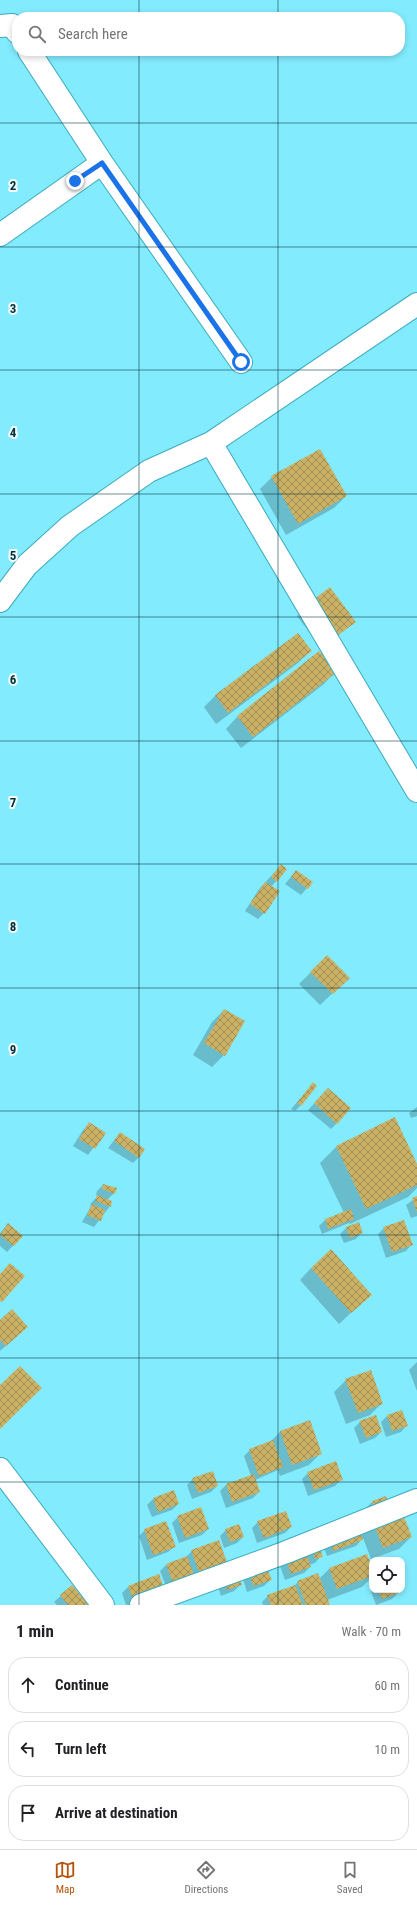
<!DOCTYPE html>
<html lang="en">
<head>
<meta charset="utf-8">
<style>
	body { margin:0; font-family:"Roboto Condensed",sans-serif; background:#f2f2f2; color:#202124 }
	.controls { position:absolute; right:12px; bottom:12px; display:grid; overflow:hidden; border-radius:8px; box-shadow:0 2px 6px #0003 }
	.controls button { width:36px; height:36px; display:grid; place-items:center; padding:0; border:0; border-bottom:1px solid #e0e0e0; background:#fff; color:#202124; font:20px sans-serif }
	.stop { position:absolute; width:12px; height:12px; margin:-9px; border:3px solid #1a73e8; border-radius:50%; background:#fff }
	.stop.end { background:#1a73e8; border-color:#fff; box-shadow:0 1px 4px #0008 }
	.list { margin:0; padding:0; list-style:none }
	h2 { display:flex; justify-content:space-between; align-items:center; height:52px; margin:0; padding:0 16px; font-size:17px }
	h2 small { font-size:13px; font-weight:400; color:#757577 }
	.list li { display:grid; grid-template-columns:26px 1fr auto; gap:12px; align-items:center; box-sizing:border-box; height:56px; margin:0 8px 8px; padding:0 8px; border:1px solid #e0e0e0; border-radius:16px }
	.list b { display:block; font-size:15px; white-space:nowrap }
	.list em { font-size:13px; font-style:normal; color:#757577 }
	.icon { flex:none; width:22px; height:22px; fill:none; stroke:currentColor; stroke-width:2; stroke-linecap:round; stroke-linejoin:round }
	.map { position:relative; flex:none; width:417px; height:1605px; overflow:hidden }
	.search { position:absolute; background:#fff; box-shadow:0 2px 6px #0003; left:12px; right:12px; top:12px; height:44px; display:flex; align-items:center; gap:10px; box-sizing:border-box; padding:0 14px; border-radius:16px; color:#757577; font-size:15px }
	.sheet { height:244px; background:#fff }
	nav { display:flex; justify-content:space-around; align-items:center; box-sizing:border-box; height:56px; border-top:1px solid #e0e0e0; background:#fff; font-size:11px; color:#757577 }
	nav a { display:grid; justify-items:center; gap:2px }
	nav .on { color:#b45309 }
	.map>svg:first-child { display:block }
	.shadow { fill:#0003 }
	.building { fill:url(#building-cross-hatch) }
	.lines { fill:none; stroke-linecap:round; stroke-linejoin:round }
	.minor-casing { stroke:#3daabc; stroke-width:24 }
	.minor { stroke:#fff; stroke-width:22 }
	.route { stroke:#1a73e8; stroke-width:5 }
	.grid { fill:none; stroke:#013239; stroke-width:1; stroke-opacity:0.55 }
	.grid-label { font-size:13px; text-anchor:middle; font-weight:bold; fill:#013239; stroke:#f3fcfe; stroke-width:4; stroke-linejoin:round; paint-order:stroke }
</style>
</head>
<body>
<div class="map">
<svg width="417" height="1605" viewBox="0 0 417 1605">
	<defs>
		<pattern id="building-cross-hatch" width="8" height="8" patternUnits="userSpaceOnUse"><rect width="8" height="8" fill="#cbb165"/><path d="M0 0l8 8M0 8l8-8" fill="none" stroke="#a29154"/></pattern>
	</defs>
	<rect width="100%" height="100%" fill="#83ebfe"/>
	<path class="shadow" d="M 272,477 L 346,496 L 334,508 L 286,535 L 260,489 Z
		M 309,604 L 354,622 L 322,649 L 297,616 Z
		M 298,634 L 310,651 L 298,663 L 216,724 L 204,707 L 215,696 Z
		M 319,652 L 335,672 L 324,684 L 241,748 L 226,729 L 237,717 Z
		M 296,871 L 312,882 L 301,895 L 285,884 Z
		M 275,872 L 276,881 L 271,887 L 264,913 L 258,919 L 245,911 L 259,889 Z
		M 327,956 L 337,989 L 320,1005 L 299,984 Z
		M 224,1010 L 224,1055 L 212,1067 L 193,1055 L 212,1022 Z
		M 313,1084 L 301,1105 L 295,1111 L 291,1109 Z
		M 322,1095 L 337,1123 L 331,1129 L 308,1110 Z
		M 417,1107 L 417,1116 L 411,1118 L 409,1113 Z
		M 394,1119 L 417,1166 L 417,1188 L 408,1197 L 350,1224 L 349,1223 L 322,1234 L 319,1226 L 325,1220 L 344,1213 L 320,1163 L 336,1147 Z
		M 89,1124 L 104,1133 L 88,1155 L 73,1146 L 83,1130 Z
		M 120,1133 L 139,1157 L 133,1163 L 108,1148 Z
		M 103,1185 L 114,1193 L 107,1200 L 110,1206 L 94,1227 L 82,1222 L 90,1208 L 91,1203 L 98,1196 L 96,1195 L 97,1191 Z
		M 417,1197 L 417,1216 L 411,1218 L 406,1205 Z
		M 8,1224 L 22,1236 L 7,1252 L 0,1246 L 0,1233 Z
		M 346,1228 L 362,1232 L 356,1239 L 344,1243 L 340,1234 Z
		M 384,1228 L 412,1244 L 406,1251 L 386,1258 L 378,1234 Z
		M 311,1268 L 370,1295 L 339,1324 L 300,1280 Z
		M 0,1321 L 20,1333 L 0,1351 Z
		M 417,1362 L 417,1391 L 409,1370 Z
		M 346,1380 L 382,1403 L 370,1415 L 346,1424 L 334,1392 Z
		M 402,1411 L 407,1425 L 401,1432 L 386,1437 L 381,1422 L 387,1416 Z
		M 309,1421 L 321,1453 L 309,1465 L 280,1476 L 278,1470 L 255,1480 L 259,1492 L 253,1498 L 226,1508 L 220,1491 L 226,1485 L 251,1476 L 244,1456 L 250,1450 L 270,1442 L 280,1432 Z
		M 360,1422 L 381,1432 L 375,1438 L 360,1444 L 354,1428 Z
		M 308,1473 L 341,1480 L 335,1486 L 308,1496 L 302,1479 Z
		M 193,1479 L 217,1486 L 211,1492 L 192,1499 L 187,1485 Z
		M 153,1499 L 178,1504 L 172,1510 L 152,1517 L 147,1505 Z
		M 372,1502 L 382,1511 L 369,1516 L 366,1508 Z
		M 178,1517 L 208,1529 L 202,1535 L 179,1543 L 172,1523 Z
		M 373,1520 L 411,1537 L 399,1549 L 371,1559 L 363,1538 L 356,1546 L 327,1556 L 322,1543 Z
		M 258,1522 L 291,1527 L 285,1533 L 257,1543 L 252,1528 Z
		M 145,1530 L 175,1546 L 168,1552 L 147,1560 L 139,1536 Z
		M 226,1530 L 243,1537 L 237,1543 L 224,1548 L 220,1536 Z
		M 310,1545 L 321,1556 L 315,1563 L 309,1565 L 310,1567 L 304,1573 L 285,1580 L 279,1563 Z
		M 192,1551 L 227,1564 L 169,1594 L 160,1571 L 166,1565 L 184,1559 Z
		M 329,1569 L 372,1570 L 372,1577 L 362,1587 L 327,1600 L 329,1605 L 263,1605 L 262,1602 L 268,1596 L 293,1587 L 298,1582 L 319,1579 Z
		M 249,1573 L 270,1580 L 264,1586 L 247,1592 L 243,1579 Z
		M 159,1576 L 145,1605 L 126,1605 L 122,1593 L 128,1587 Z
		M 372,1582 L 372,1590 L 397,1590 L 398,1593 L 392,1599 L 376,1605 L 369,1586 Z
		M 217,1584 L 241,1584 L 234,1591 L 221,1596 Z
		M 72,1586 L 88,1605 L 57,1605 L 54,1602 Z"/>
	<path class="building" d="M 320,449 L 347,496 L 298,524 L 271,476 Z
		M 330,587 L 356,622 L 334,638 L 309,603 Z
		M 298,633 L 312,651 L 228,713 L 215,695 Z
		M 319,651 L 337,672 L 253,737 L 237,716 Z
		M 281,864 L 287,869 L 277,882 L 271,877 Z
		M 296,870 L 313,882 L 308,889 L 291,877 Z
		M 265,882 L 280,891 L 265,914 L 250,904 Z
		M 327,955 L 350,978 L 333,994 L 310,972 Z
		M 224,1009 L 245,1021 L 225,1056 L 204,1043 Z
		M 313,1082 L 317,1086 L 301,1106 L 297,1103 Z
		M 328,1088 L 351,1108 L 337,1124 L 314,1103 Z
		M 395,1117 L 417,1164 L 417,1185 L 366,1209 L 336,1146 Z
		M 89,1122 L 106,1133 L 95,1149 L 79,1139 Z
		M 120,1132 L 145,1149 L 139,1158 L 114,1141 Z
		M 103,1184 L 117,1188 L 115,1194 L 102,1189 Z
		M 97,1195 L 112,1201 L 111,1207 L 95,1201 Z
		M 417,1196 L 417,1212 L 412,1198 Z
		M 92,1204 L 105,1210 L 101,1221 L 87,1215 Z
		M 351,1209 L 354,1219 L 328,1229 L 325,1219 Z
		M 404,1220 L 413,1245 L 392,1252 L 383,1227 Z
		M 359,1222 L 363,1233 L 350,1238 L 346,1227 Z
		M 8,1223 L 23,1236 L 14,1246 L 0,1235 Z
		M 331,1249 L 372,1295 L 351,1313 L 311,1268 Z
		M 10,1263 L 25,1276 L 2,1302 L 0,1301 L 0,1274 Z
		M 12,1309 L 28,1327 L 6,1346 L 0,1340 L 0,1320 Z
		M 20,1366 L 42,1388 L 0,1429 L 0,1385 Z
		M 371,1370 L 383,1404 L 358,1413 L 345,1379 Z
		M 402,1410 L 408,1426 L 392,1431 L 387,1415 Z
		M 376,1415 L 382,1432 L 366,1438 L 359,1421 Z
		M 310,1420 L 322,1454 L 292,1465 L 280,1431 Z
		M 273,1440 L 283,1467 L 259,1476 L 249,1449 Z
		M 336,1461 L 343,1480 L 314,1490 L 307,1472 Z
		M 213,1471 L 218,1486 L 198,1493 L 192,1478 Z
		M 254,1474 L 260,1492 L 232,1502 L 226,1484 Z
		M 174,1490 L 179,1504 L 158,1512 L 153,1498 Z
		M 386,1496 L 389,1505 L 375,1510 L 372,1501 Z
		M 201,1507 L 209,1529 L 185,1538 L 177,1516 Z
		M 401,1509 L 412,1537 L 383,1548 L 372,1519 Z
		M 286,1511 L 292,1527 L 264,1538 L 257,1521 Z
		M 166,1521 L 176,1547 L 153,1555 L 144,1529 Z
		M 239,1524 L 244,1537 L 230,1542 L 225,1529 Z
		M 358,1525 L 363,1540 L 333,1551 L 328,1536 Z
		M 219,1540 L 228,1565 L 200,1575 L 191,1550 Z
		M 317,1541 L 323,1557 L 315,1559 L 310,1544 Z
		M 304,1548 L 311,1567 L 291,1574 L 285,1556 Z
		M 367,1554 L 372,1567 L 372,1576 L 337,1589 L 329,1568 Z
		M 187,1556 L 196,1580 L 175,1588 L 166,1564 Z
		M 266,1566 L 272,1580 L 254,1586 L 248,1572 Z
		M 237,1572 L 242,1585 L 227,1590 L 222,1577 Z
		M 318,1573 L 330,1605 L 306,1605 L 297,1581 Z
		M 159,1574 L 166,1594 L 135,1605 L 128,1586 Z
		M 72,1585 L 89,1605 L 68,1605 L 60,1595 Z
		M 295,1585 L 303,1605 L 271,1605 L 267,1595 Z
		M 378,1590 L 398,1590 L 399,1593 L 382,1599 Z"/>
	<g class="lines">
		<defs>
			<path id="minor" d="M 0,26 L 12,25 L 17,32
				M 29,51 L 102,163 L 241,362
				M 0,235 L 102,163
				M 211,443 L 417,304
				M 0,601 L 27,565 L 70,526 L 149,471 L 211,443 L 417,791
				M 0,1469 L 103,1605
				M 141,1605 L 284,1553 L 417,1500"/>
		</defs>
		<use href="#minor" class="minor-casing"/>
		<use href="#minor" class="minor"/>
	</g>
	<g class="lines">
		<path class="route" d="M 75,181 L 102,163 L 241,362"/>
	</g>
	<path class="grid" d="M 139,0 L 139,17M 278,0 L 278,17M 139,51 L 139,1605M 278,51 L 278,1605M 0,123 L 417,123M 0,247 L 417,247M 0,370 L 417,370M 0,494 L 417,494M 0,617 L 417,617M 0,741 L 417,741M 0,864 L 417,864M 0,988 L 417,988M 0,1111 L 417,1111M 0,1235 L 417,1235M 0,1358 L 417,1358M 0,1482 L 417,1482"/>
	<g class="grid-label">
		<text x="13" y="190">2</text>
		<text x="13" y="313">3</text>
		<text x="13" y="437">4</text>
		<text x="13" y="560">5</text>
		<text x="13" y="684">6</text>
		<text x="13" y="807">7</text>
		<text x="13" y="931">8</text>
		<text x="13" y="1054">9</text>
	</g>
</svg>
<div class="controls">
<button><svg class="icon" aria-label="locate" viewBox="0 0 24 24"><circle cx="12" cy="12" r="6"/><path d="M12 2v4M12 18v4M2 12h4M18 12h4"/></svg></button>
</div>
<div class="stop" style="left:241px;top:362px"></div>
<div class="stop end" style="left:75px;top:181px"></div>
<div class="search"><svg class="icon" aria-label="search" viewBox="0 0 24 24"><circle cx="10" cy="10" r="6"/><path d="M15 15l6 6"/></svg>Search here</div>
</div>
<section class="sheet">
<h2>1 min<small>Walk · 70 m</small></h2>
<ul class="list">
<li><svg class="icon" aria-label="ahead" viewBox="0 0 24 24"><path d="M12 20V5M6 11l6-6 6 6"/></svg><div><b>Continue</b></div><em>60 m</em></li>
<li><svg class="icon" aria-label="left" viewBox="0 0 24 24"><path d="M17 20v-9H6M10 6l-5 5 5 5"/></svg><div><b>Turn left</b></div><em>10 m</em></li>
<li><svg class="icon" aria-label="arrive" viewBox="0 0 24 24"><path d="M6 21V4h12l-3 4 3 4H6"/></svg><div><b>Arrive at destination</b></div></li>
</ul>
</section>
<nav>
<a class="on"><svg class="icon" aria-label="map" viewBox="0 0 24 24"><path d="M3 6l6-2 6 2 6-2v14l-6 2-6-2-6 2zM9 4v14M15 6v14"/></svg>Map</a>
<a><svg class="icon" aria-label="directions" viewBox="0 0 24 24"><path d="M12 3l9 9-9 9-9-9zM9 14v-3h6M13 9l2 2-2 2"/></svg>Directions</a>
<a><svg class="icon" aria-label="saved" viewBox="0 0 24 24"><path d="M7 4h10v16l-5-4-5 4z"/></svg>Saved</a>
</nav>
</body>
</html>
